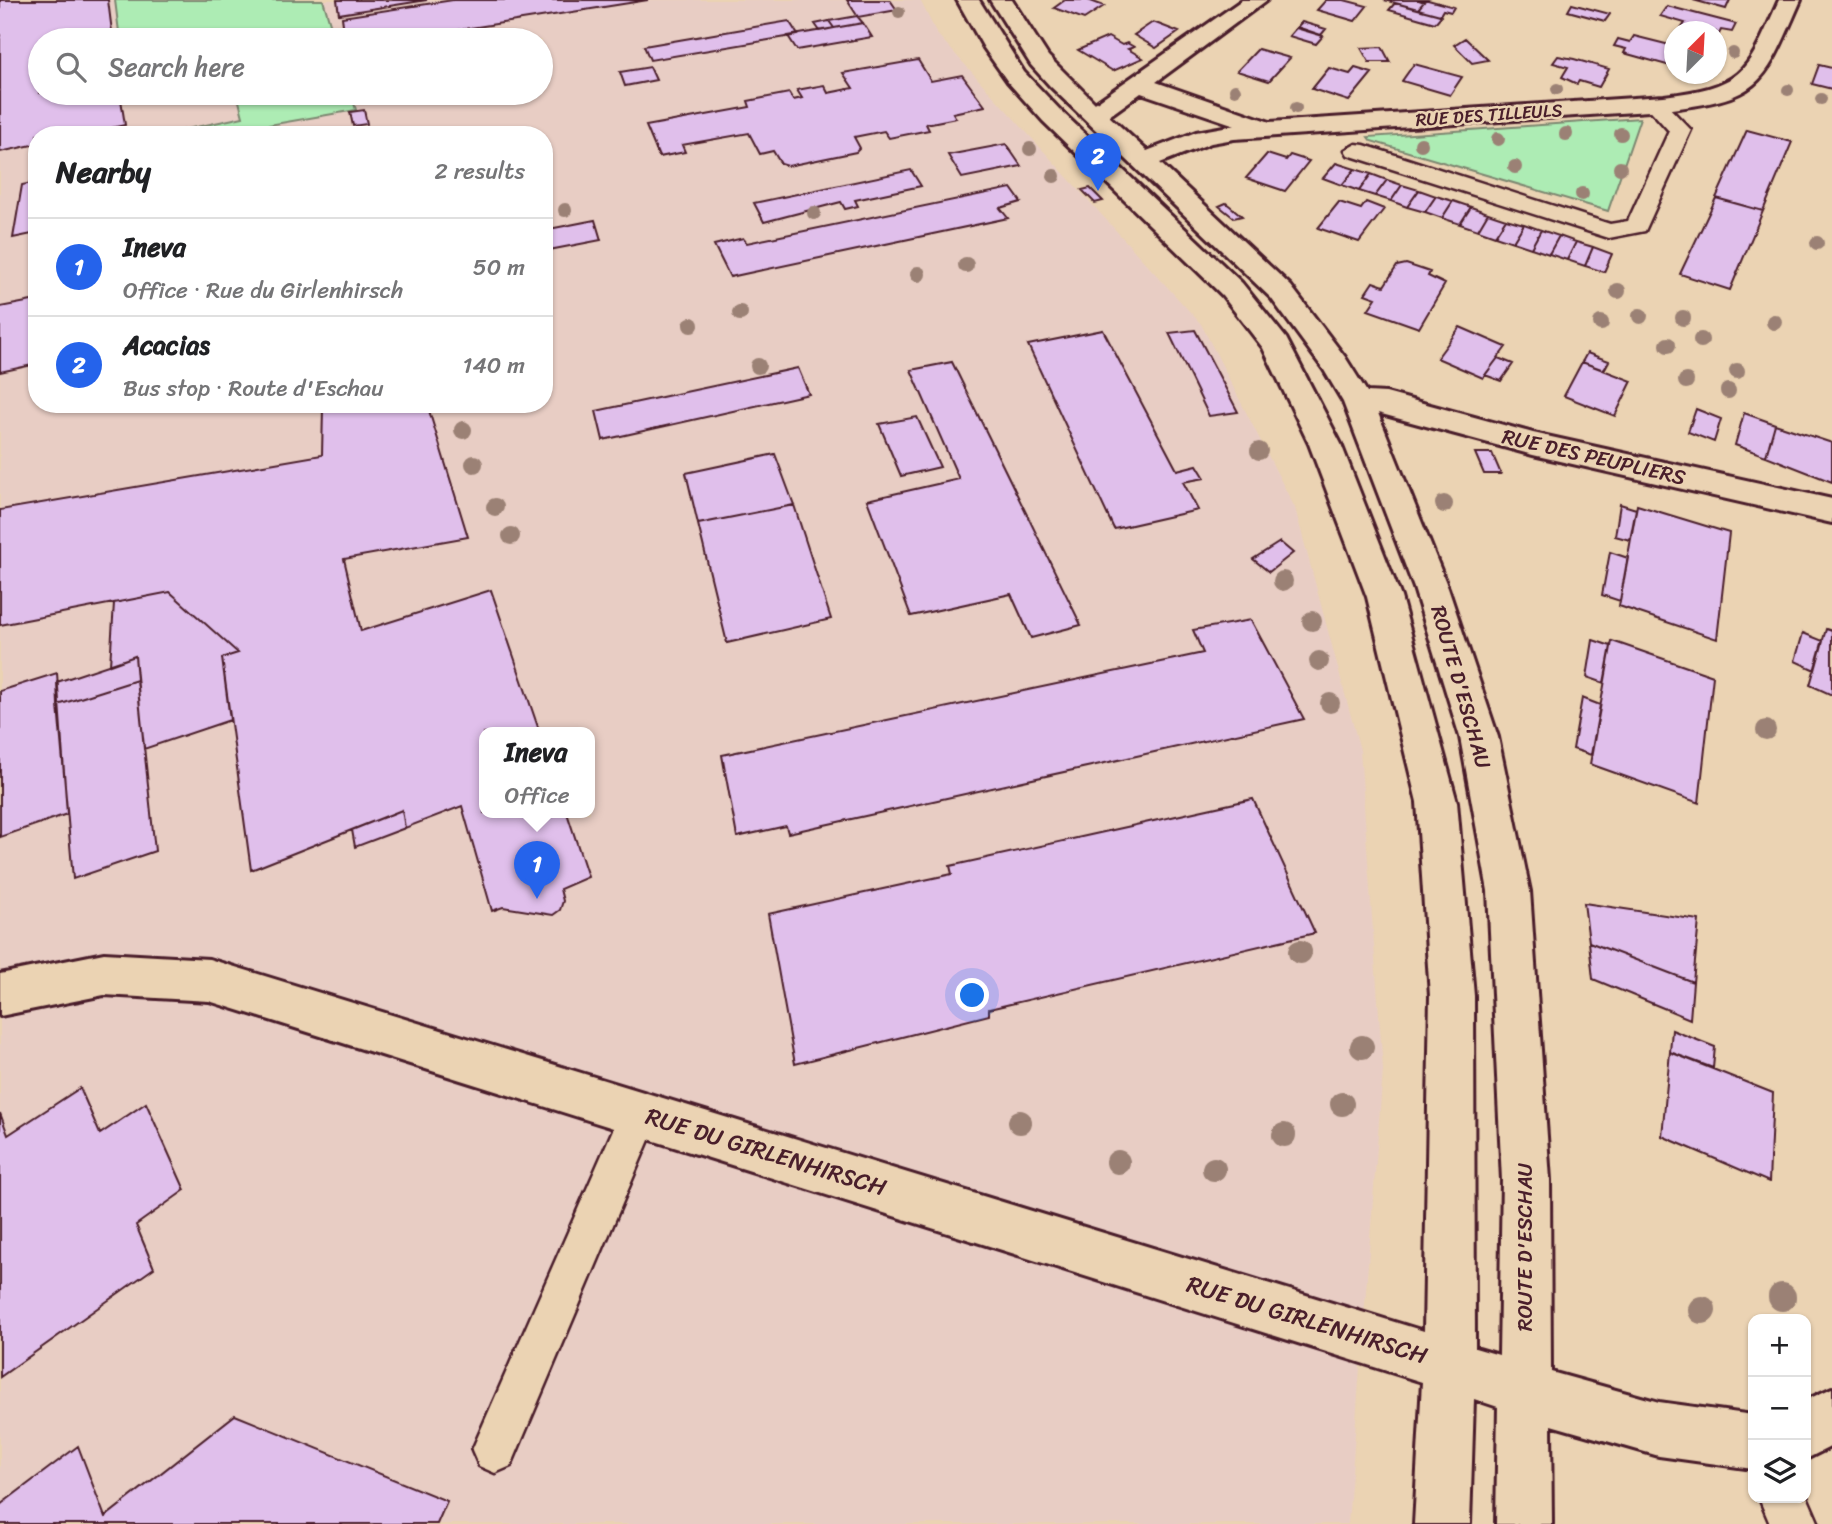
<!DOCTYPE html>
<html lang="en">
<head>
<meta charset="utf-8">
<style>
	body { margin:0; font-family:Sriracha,sans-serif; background:#f6f6f6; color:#202124 }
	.controls { position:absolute; right:21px; bottom:21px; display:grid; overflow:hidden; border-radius:14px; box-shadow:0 2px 5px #0004 }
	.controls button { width:63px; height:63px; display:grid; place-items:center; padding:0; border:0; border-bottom:2px solid #e0e0e0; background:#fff; color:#202124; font:35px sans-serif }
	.compass { position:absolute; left:1664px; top:21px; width:63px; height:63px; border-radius:50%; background:#fff; box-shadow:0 2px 5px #0004; rotate:24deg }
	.you { position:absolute; left:973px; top:996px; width:24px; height:24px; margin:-18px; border:5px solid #fff; border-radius:50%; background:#1a73e8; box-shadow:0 0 0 10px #1a73e833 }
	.badge { display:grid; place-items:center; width:46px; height:46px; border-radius:50%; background:#2563eb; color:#fff; font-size:23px; font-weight:700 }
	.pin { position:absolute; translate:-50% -58px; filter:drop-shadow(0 2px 4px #0008) }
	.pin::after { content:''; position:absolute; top:37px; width:24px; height:21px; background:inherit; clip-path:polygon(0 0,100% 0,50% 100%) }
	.popup { position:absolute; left:479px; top:727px; width:116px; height:91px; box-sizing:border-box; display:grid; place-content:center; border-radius:14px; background:#fff; filter:drop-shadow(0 2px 5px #0005); font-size:23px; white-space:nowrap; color:#757577 }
	.popup b { font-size:26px; color:#202124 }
	.popup::after { content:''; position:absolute; left:50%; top:100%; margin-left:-14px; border:14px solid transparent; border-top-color:#fff }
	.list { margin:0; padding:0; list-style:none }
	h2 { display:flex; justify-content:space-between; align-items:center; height:91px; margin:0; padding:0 28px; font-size:30px }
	h2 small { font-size:23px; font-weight:400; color:#757577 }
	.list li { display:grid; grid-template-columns:46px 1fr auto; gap:21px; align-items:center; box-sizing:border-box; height:98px; padding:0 28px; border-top:2px solid #e0e0e0 }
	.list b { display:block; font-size:26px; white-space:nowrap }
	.list p { margin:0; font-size:23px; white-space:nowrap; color:#757577 }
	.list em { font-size:23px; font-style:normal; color:#757577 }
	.icon { flex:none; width:38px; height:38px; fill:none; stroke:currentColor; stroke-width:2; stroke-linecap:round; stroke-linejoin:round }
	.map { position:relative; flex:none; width:1832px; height:1524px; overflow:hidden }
	.search { position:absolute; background:#fff; box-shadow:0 2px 5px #0004; left:28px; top:28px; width:525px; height:77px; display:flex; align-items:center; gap:18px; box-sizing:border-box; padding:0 24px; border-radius:38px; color:#757577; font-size:26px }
	.panel { position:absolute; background:#fff; box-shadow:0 2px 5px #0004; left:28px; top:126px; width:525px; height:287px; border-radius:28px }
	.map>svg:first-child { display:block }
	.built { fill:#e8cdc4; fill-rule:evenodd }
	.green { fill:#adecb4; stroke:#7c8670; stroke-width:2 }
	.building { fill:#e0bfeb; stroke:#4a1f2b; stroke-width:2 }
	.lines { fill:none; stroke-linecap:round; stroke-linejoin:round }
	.lane-casing { stroke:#4a1f2b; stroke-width:5 }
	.street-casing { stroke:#4a1f2b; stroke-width:6 }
	.lane { fill:#ebd3b3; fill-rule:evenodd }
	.street { fill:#ebd3b3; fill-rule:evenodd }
	.tree { fill:#9b8174 }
	.labels { text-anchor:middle; stroke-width:5; stroke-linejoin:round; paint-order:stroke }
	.far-street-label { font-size:18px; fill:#4a1f2b; stroke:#ebd3b3 }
	.street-label { font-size:21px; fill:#4a1f2b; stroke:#ebd3b3 }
	.near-street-label { font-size:24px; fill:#4a1f2b; stroke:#ebd3b3 }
</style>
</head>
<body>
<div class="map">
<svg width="1832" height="1524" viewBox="0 0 1832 1524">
	<rect width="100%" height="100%" fill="#ebd3b3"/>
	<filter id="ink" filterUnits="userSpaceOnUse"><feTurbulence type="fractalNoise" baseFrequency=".0143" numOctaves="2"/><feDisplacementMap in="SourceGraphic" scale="14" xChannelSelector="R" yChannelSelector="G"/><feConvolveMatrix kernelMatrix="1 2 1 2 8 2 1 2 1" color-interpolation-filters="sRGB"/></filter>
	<g filter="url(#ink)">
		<path class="built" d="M 0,0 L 920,0 L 937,34 L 1201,324 L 1295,508 L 1360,750 L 1383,1070 L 1348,1524 L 0,1524 ZM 40,40 L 541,40 L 541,93 L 40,93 ZM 37,135 L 544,135 L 544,404 L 37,404 ZM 484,733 L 590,733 L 590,813 L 484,813 Z"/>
		<path class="green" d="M 115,0 L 323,0 L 335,40 L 120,40 Z
			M 237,93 L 351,93 L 356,110 L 211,135 L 159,135 L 243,117 Z
			M 1640,118 L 1608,211 L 1371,141 L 1368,137 Z"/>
		<path class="building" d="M 0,0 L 108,0 L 113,40 L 40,40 L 40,93 L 120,93 L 125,125 L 80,135 L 37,135 L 37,144 L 0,152 Z
			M 337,0 L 427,0 L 339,14 Z
			M 453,0 L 648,0 L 395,40 L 345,40 L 342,17 Z
			M 847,0 L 890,0 L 897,10 L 858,17 Z
			M 1065,0 L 1088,0 L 1104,6 L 1084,19 L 1054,8 Z
			M 1326,0 L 1344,0 L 1367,6 L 1355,21 L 1317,10 Z
			M 1384,0 L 1419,0 L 1424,2 L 1418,9 Z
			M 1419,0 L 1428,0 L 1454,7 L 1451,12 L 1443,10 L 1440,15 L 1418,9 L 1424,2 Z
			M 1693,0 L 1730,0 L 1726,9 Z
			M 1395,3 L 1440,15 L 1441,16 L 1435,23 L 1389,10 Z
			M 1572,4 L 1610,14 L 1605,21 L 1568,11 Z
			M 1667,6 L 1736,24 L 1732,32 L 1721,30 L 1717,38 L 1716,32 L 1681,29 L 1685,23 L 1660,16 Z
			M 857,16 L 863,23 L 834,28 L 829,21 Z
			M 789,21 L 798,35 L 650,60 L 644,46 Z
			M 829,21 L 834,28 L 820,31 L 815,24 Z
			M 1153,22 L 1179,32 L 1156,48 L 1134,35 Z
			M 1302,22 L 1326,29 L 1321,35 L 1297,27 Z
			M 863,23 L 872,37 L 797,50 L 788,36 Z
			M 1296,28 L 1323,36 L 1316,44 L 1289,36 Z
			M 1634,36 L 1674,46 L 1674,67 L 1624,53 L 1626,49 L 1614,46 L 1618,39 L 1630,42 Z
			M 1108,37 L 1122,45 L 1127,43 L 1134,47 L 1128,49 L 1143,58 L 1113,71 L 1078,50 Z
			M 1465,38 L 1488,60 L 1472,63 L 1454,45 Z
			M 1382,47 L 1390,62 L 1369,62 L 1361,48 Z
			M 1258,49 L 1290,58 L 1269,81 L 1237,71 Z
			M 1558,56 L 1574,59 L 1609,69 L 1599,87 L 1579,81 L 1577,84 L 1562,77 L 1568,67 L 1553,63 Z
			M 918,60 L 931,81 L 962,75 L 985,106 L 953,113 L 956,118 L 926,124 L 929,130 L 889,138 L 884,131 L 854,137 L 860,148 L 856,152 L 788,166 L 781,164 L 773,151 L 760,154 L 749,133 L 682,145 L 685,152 L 659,157 L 646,126 L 750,107 L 748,101 L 789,93 L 793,100 L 802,98 L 797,90 L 824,85 L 828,93 L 853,88 L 843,73 Z
			M 1414,64 L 1462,77 L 1450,95 L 1402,81 Z
			M 1819,65 L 1832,68 L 1832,89 L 1812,84 Z
			M 650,67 L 656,80 L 625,86 L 620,72 Z
			M 1329,68 L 1350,74 L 1355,68 L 1372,73 L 1349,101 L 1312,89 Z
			M 364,110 L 367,124 L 353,126 L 350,112 Z
			M 1747,130 L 1792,142 L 1763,211 L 1716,198 Z
			M 1006,144 L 1021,166 L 962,178 L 948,155 Z
			M 1267,154 L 1286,160 L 1290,155 L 1309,161 L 1285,191 L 1246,178 Z
			M 1336,163 L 1355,169 L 1342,185 L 1323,178 Z
			M 1355,169 L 1371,174 L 1359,191 L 1342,185 Z
			M 911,170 L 921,186 L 855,200 L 858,206 L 845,209 L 841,202 L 764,222 L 754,203 Z
			M 1371,174 L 1387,180 L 1375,196 L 1359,191 Z
			M 1387,180 L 1402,185 L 1391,201 L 1375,196 Z
			M 37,182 L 37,233 L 13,238 L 22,185 Z
			M 1402,185 L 1419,190 L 1407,207 L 1391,201 Z
			M 1011,188 L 1021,202 L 1000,208 L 1008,218 L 730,277 L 714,245 L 743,238 L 747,243 Z
			M 1090,188 L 1103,201 L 1095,203 L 1082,190 Z
			M 1419,190 L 1436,196 L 1425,212 L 1407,207 Z
			M 1436,196 L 1453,201 L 1442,218 L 1425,212 Z
			M 1716,198 L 1763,211 L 1730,290 L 1680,274 Z
			M 1453,201 L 1471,207 L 1460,224 L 1442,218 Z
			M 1339,202 L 1361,209 L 1366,202 L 1384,209 L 1359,242 L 1318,228 Z
			M 1226,203 L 1230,206 L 1242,216 L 1234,218 L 1219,206 Z
			M 1471,207 L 1488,213 L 1478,230 L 1460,224 Z
			M 1488,213 L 1506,219 L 1495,236 L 1478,230 Z
			M 1506,219 L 1524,224 L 1513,242 L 1495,236 Z
			M 595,220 L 601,240 L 544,251 L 544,230 Z
			M 1524,224 L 1541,230 L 1531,248 L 1513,242 Z
			M 1541,230 L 1559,236 L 1549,254 L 1531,248 Z
			M 1559,236 L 1576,242 L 1567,260 L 1549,254 Z
			M 1576,242 L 1593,247 L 1585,266 L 1567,260 Z
			M 1593,247 L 1612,254 L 1604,272 L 1585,266 Z
			M 1406,264 L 1430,272 L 1428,276 L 1445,284 L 1419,328 L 1368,310 L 1376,298 L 1365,294 L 1373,282 L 1384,286 L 1397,266 Z
			M 37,300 L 37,364 L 0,372 L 0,307 Z
			M 1460,327 L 1506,347 L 1483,378 L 1437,358 Z
			M 1103,330 L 1177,470 L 1197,465 L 1205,478 L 1183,482 L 1198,510 L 1114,529 L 1028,345 Z
			M 1195,330 L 1238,412 L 1209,416 L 1169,333 Z
			M 1587,353 L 1609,361 L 1604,370 L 1582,362 Z
			M 1498,358 L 1513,364 L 1501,381 L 1485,375 Z
			M 952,362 L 1081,625 L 1031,638 L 1011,594 L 911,616 L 867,500 L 959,479 L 911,370 Z
			M 1582,362 L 1632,381 L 1615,416 L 1564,396 Z
			M 798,368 L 809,394 L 603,440 L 596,411 Z
			M 345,404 L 427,404 L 468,537 L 344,559 L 361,631 L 491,590 L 540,733 L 484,733 L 484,813 L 567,813 L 588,877 L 560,889 L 563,901 L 560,910 L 553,915 L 503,907 L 492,911 L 462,806 L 405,828 L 402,810 L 251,870 L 222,658 L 238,653 L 170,592 L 0,625 L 0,510 L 322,455 L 323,408 Z
			M 1696,409 L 1721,419 L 1714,442 L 1688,432 Z
			M 1744,413 L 1775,424 L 1766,456 L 1735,445 Z
			M 917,417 L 940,467 L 901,476 L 879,424 Z
			M 1775,424 L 1832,443 L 1832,482 L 1766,456 Z
			M 1475,453 L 1492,453 L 1501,474 L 1484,474 Z
			M 775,454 L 794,505 L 698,524 L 686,473 Z
			M 1620,504 L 1636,509 L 1630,540 L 1615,536 Z
			M 794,505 L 831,619 L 727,643 L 698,524 Z
			M 1637,505 L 1729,533 L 1717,639 L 1619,606 Z
			M 1280,542 L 1293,553 L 1269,572 L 1253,559 Z
			M 1610,552 L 1628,558 L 1620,601 L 1602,595 Z
			M 170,592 L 238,653 L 222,658 L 230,720 L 144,749 L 135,656 L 110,665 L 114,603 Z
			M 1251,620 L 1304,719 L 788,833 L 786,826 L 737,837 L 722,755 L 1203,653 L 1193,630 Z
			M 1826,629 L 1832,631 L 1832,695 L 1810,685 Z
			M 1803,633 L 1823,641 L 1815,670 L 1795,661 Z
			M 1593,640 L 1611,646 L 1604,683 L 1587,677 Z
			M 1612,641 L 1713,676 L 1699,803 L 1590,764 Z
			M 135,656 L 137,680 L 58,705 L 57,682 Z
			M 57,673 L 67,814 L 0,837 L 0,691 Z
			M 137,680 L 155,851 L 73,879 L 58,705 Z
			M 1582,698 L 1600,705 L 1591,755 L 1573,749 Z
			M 1253,799 L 1315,933 L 989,1009 L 989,1015 L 795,1064 L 768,914 L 952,874 L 950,866 Z
			M 402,810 L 405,828 L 355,847 L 352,830 Z
			M 1584,903 L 1699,920 L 1693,982 L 1589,942 Z
			M 1589,942 L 1693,982 L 1690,1019 L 1593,979 Z
			M 1672,1030 L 1715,1047 L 1713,1068 L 1670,1052 Z
			M 1670,1052 L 1773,1093 L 1769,1182 L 1662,1136 Z
			M 80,1088 L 100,1134 L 146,1103 L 185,1190 L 136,1225 L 154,1268 L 0,1377 L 0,1113 L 8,1135 Z
			M 235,1415 L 447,1501 L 437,1524 L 0,1524 L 0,1505 L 78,1446 L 105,1517 Z"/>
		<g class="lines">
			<defs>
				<path id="lane" d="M 1655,98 L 1662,100 L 1691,130 L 1645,231 L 1609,238 L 1348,155 L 1345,150 L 1356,144 L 1364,145 L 1610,224 L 1628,221 L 1669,131 L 1645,104 Z
					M 640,1094 L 654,1100 L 660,1114 L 511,1466 L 495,1473 L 479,1466 L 472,1450 L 626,1100 Z
					M 1806,1494 L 1819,1524 L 1770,1524 L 1759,1498 L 1806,1498 Z"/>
				<path id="street" d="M 957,0 L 979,0 L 1024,72 L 1061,111 L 1242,283 L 1286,338 L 1341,444 L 1401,597 L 1457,802 L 1474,996 L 1475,1348 L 1499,1355 L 1502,1180 L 1488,891 L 1460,737 L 1414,588 L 1343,402 L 1324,370 L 1271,298 L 1050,86 L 1031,65 L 990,0 L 1012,0 L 1048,56 L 1095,103 L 1242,0 L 1267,0 L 1156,82 L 1270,122 L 1664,96 C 1747,86 1747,71 1779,0 L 1801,0 C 1763,87 1762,98 1664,110 L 1234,139 L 1211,143 L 1160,163 L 1291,286 L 1345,357 L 1367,392 L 1386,393 L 1533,433 L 1832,499 L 1832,523 L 1533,455 L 1378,413 L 1448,588 L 1498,737 L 1530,891 L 1550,1180 L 1551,1372 L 1659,1402 L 1753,1415 L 1753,1469 L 1659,1456 L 1551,1425 L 1552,1524 L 1496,1524 L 1498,1407 L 1474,1399 L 1470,1524 L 1414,1524 L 1422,1382 L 209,1001 L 104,995 L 0,1016 L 0,974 L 104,953 L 209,959 L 1424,1331 L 1430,996 L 1417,802 L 1367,597 L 1309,444 L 1263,348 L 1222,295 L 1043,121 L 1008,82 L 984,48 ZM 1141,93 L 1235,125 L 1196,132 L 1147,151 L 1109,116 Z
					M 1832,1388 L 1832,1446 L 1806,1459 L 1806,1400 Z"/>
			</defs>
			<use href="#lane" class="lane-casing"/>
			<use href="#street" class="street-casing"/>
			<use href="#lane" class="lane"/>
			<use href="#street" class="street"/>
		</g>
		<g class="tree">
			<circle cx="899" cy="12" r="6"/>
			<circle cx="1733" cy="53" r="6"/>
			<circle cx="1557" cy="89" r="6"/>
			<circle cx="1235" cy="90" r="6"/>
			<circle cx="1788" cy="90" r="6"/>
			<circle cx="1821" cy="99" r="6"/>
			<circle cx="1296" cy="108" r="6"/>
			<circle cx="1566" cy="134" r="7"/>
			<circle cx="1621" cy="134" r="7"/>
			<circle cx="1498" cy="139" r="7"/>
			<circle cx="1421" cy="144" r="7"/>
			<circle cx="1030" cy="149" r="7"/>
			<circle cx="1515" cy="167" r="7"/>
			<circle cx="1620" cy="168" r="7"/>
			<circle cx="1054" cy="176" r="7"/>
			<circle cx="1582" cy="194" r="7"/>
			<circle cx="565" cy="210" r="7"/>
			<circle cx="814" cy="213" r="7"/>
			<circle cx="1817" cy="243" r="7"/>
			<circle cx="966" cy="265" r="8"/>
			<circle cx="918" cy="274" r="8"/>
			<circle cx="1618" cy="291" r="8"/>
			<circle cx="740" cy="313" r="8"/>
			<circle cx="1640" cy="316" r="8"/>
			<circle cx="1683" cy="318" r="8"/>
			<circle cx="1774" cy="322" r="8"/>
			<circle cx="1601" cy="323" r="8"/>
			<circle cx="691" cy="325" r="8"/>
			<circle cx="1701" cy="340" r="8"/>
			<circle cx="1668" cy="345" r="8"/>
			<circle cx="758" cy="366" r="8"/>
			<circle cx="1737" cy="371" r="8"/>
			<circle cx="1686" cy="381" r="8"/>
			<circle cx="1728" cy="391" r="8"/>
			<circle cx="463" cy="430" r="9"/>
			<circle cx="1259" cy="451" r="9"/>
			<circle cx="474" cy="464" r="9"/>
			<circle cx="1444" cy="504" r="9"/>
			<circle cx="495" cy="507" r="9"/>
			<circle cx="511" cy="536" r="9"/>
			<circle cx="1283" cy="581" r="10"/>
			<circle cx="1312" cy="621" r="10"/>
			<circle cx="1319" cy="661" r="10"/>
			<circle cx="1330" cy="703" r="10"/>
			<circle cx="1766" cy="730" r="10"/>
			<circle cx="1300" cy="952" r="12"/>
			<circle cx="1362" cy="1047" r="12"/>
			<circle cx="1342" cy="1104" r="12"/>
			<circle cx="1020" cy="1122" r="12"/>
			<circle cx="1284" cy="1135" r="12"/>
			<circle cx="1118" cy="1162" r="12"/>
			<circle cx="1214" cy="1169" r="12"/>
			<circle cx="1782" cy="1297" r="14"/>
			<circle cx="1702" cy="1310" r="14"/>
		</g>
	</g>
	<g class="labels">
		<g class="far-street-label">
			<text transform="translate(1489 115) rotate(-4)" y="6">RUE DES TILLEULS</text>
		</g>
		<g class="street-label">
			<text transform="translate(1594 457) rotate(13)" y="7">RUE DES PEUPLIERS</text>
			<text transform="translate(1461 687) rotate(74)" y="7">ROUTE D'ESCHAU</text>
			<text transform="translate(1525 1247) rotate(-90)" y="7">ROUTE D'ESCHAU</text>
		</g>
		<g class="near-street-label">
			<text transform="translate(766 1152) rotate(17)" y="8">RUE DU GIRLENHIRSCH</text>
			<text transform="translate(1307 1320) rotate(17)" y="8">RUE DU GIRLENHIRSCH</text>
		</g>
	</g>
</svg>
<div class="controls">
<button>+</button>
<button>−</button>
<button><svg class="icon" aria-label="layers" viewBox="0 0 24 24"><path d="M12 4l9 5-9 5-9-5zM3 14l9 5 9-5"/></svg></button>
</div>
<svg class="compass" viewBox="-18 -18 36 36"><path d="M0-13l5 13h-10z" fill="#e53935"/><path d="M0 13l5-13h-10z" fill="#757577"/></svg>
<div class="you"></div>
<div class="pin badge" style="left:537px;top:899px">1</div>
<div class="popup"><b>Ineva</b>Office</div>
<div class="pin badge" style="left:1098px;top:191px">2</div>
<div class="search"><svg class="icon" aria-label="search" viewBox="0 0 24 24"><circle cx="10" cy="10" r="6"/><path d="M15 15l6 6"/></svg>Search here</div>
<section class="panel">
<h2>Nearby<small>2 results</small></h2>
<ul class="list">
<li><span class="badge">1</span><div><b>Ineva</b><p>Office · Rue du Girlenhirsch</p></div><em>50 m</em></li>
<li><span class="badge">2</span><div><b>Acacias</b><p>Bus stop · Route d'Eschau</p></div><em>140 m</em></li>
</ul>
</section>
</div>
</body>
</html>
